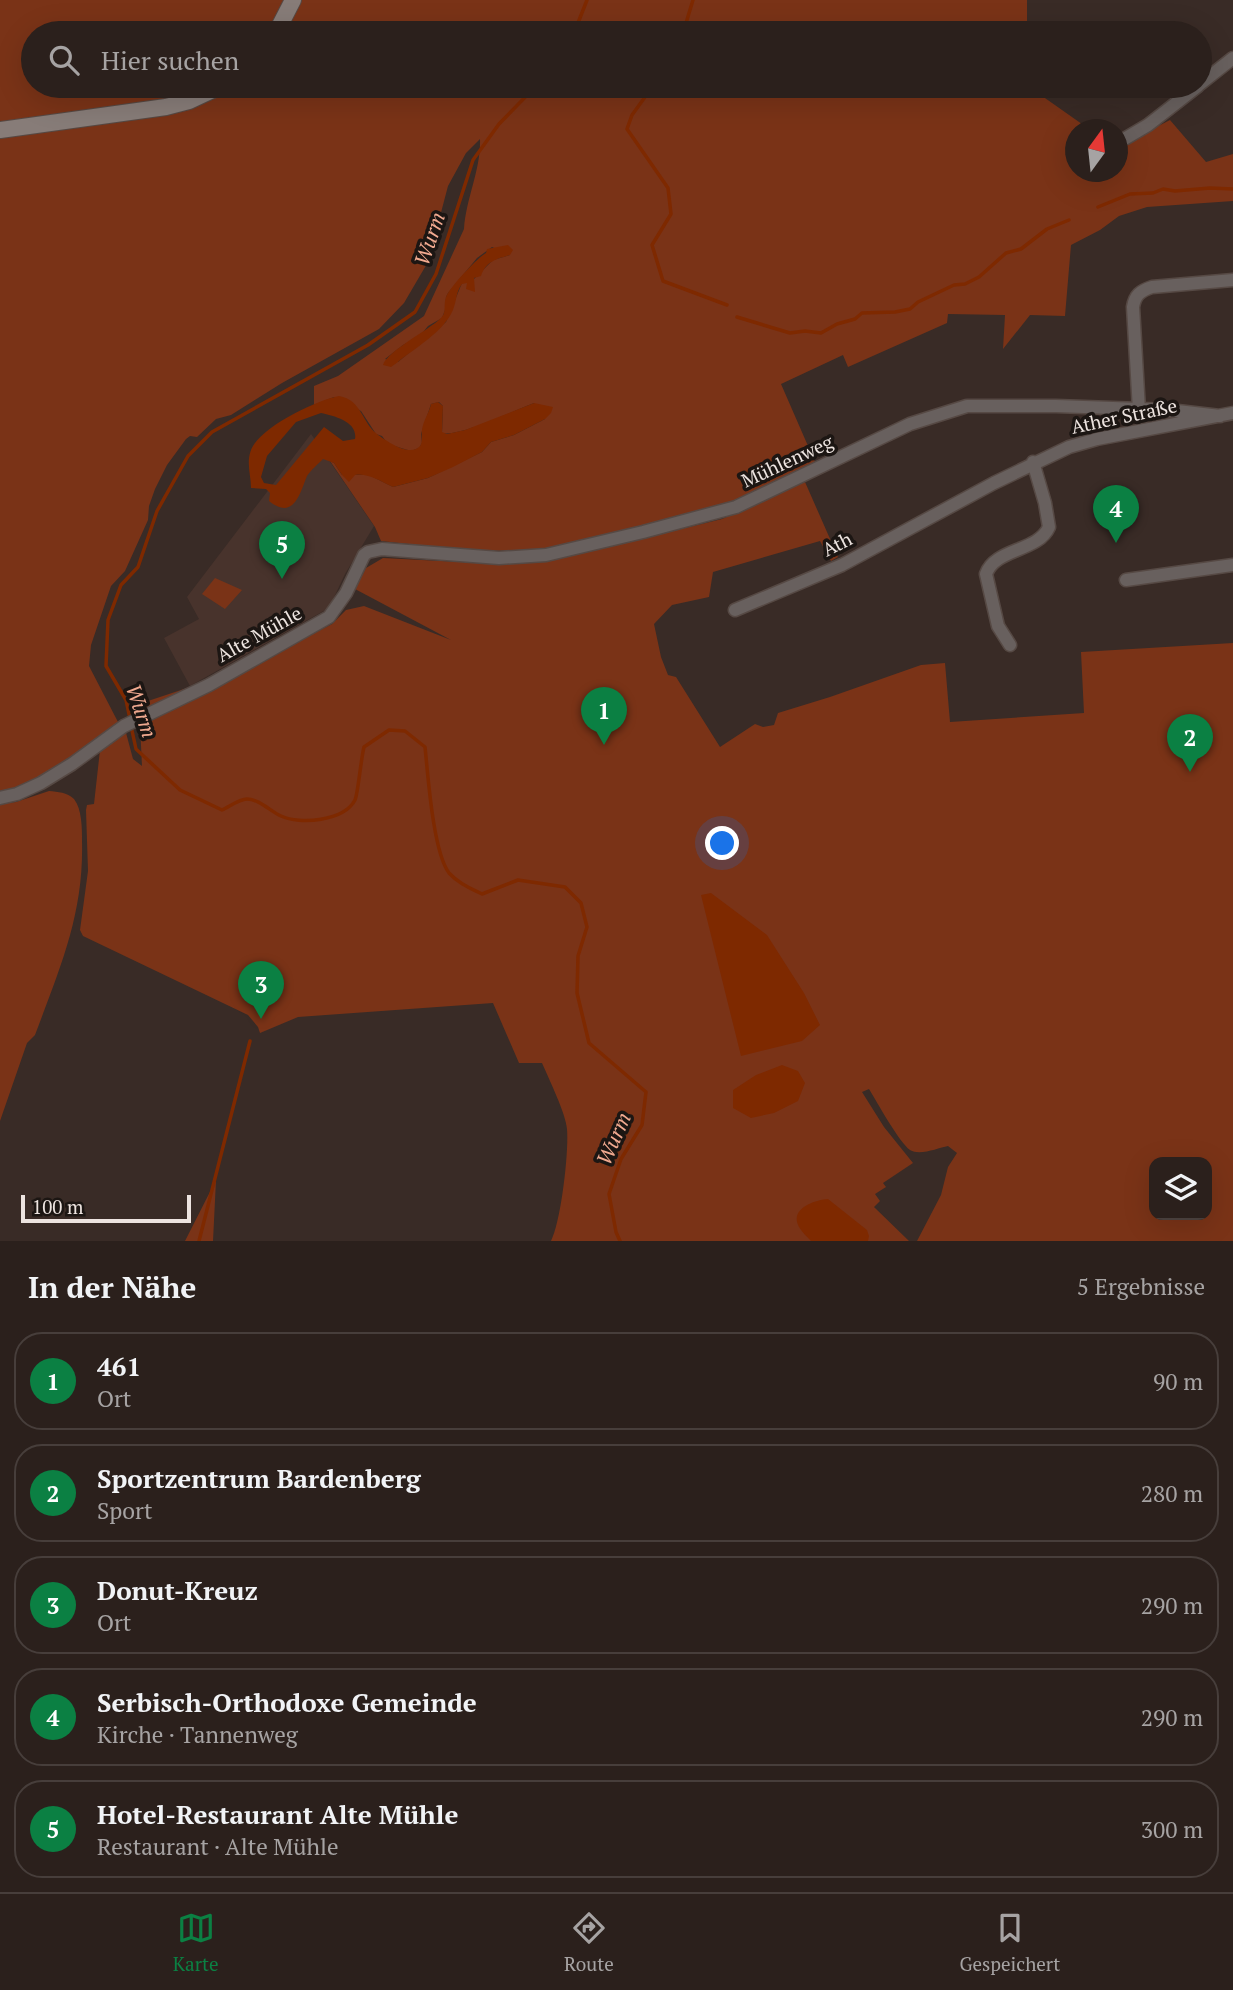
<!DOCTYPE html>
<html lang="de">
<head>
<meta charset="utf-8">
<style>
	body { margin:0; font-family:"PT Serif",serif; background:#332825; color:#f1f3f6 }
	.controls { position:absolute; right:21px; bottom:21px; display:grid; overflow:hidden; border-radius:14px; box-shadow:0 7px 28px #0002 }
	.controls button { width:63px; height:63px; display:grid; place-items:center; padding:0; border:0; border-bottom:2px solid #473e3b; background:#2b201c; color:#f1f3f6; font:35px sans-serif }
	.compass { position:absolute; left:1065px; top:119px; width:63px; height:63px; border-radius:50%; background:#2b201c; box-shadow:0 7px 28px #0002; rotate:15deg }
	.scale { position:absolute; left:21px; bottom:18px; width:170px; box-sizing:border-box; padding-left:7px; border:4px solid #ede4e0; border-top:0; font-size:19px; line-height:24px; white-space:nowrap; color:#ede4e0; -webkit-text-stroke:5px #1c1613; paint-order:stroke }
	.you { position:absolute; left:723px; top:844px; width:24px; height:24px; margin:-18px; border:5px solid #fff; border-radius:50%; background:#1a73e8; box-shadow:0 0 0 10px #1a73e833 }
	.badge { display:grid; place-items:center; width:46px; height:46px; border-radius:50%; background:#0b8043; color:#fff; font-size:23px; font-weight:700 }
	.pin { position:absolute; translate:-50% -58px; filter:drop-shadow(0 2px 4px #0008) }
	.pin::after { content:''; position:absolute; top:37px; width:24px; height:21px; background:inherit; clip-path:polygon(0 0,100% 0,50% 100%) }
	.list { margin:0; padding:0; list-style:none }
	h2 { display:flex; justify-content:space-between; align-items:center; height:91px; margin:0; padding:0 28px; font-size:30px }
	h2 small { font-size:23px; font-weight:400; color:#a6a3a3 }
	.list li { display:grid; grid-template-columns:46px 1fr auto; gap:21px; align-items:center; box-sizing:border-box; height:98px; margin:0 14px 14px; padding:0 14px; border:2px solid #473e3b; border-radius:28px }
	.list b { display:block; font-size:26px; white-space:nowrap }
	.list p { margin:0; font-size:23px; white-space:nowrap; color:#a6a3a3 }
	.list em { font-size:23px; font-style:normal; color:#a6a3a3 }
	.icon { flex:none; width:38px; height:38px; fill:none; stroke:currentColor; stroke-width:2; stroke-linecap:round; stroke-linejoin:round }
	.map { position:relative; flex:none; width:1233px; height:1241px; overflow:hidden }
	.search { position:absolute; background:#2b201c; box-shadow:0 7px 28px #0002; left:21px; right:21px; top:21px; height:77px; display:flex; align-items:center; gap:18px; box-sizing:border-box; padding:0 24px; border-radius:38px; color:#a6a3a3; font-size:26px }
	.sheet { height:651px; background:#2b201c }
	nav { display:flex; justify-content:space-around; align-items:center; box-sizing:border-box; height:98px; border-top:2px solid #473e3b; background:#2b201c; font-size:19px; color:#a6a3a3 }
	nav a { display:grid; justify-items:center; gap:4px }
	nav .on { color:#0b8043 }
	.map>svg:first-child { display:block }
	.built { fill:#48332c }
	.green { fill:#7a3317; fill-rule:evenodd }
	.water { fill:#7e2900; fill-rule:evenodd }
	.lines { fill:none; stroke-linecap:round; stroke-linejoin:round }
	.stream { stroke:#7e2900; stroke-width:3.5 }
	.street-casing { stroke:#564944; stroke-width:15 }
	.secondary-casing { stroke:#564944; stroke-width:18 }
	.street { stroke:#68605e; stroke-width:12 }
	.secondary { stroke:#877c78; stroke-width:16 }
	.labels { text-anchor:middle; stroke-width:7; stroke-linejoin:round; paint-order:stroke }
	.street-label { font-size:19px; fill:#ede4e0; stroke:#1c1613 }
	.water-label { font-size:21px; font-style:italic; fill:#f2aa90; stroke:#1c1613 }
</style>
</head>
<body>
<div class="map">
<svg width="1233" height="1241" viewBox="0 0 1233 1241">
	<rect width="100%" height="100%" fill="#392b26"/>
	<path class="built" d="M 311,434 L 374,526 L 345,574 L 329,608 L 190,686 L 164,638 L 199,619 L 187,597 Z"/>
	<path class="green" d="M 0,0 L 1027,0 L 1027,33 L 33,33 L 33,86 L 1034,86 L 1035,91 L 1089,129 L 1076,130 L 1076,172 L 1118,172 L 1118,139 L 1123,144 L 1170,120 L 1206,162 L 1233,154 L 1233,201 L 1147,207 L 1119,216 L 1100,230 L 1071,245 L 1065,316 L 1030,315 L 1003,349 L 1005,315 L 948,314 L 947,323 L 848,367 L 843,355 L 781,384 L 815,462 L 733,503 L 707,511 L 541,550 L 474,551 L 381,541 L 375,527 L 330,461 L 334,463 L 342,475 L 369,475 L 393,487 L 428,478 L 482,452 L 491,442 L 514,435 L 545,419 L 534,403 C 515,410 460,437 442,433 L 443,406 L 439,402 L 431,404 L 421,434 L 422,443 L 419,448 L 411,451 L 388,444 L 382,436 L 376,434 L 361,411 L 334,397 L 314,405 L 314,386 L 338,376 L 424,316 L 464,229 C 466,198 481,170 480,139 L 466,153 L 448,186 L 428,262 L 404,303 L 379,329 L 282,383 L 231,415 L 216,419 L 197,437 L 190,436 L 186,439 L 167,465 L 155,489 L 149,506 L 148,520 L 125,571 L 111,586 L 91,645 L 89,666 L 118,722 C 85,746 41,784 0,792 ZM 492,247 L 510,255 L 493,260 L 468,285 L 468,283 L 462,283 L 446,322 L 398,362 L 385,359 L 403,345 L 419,337 L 428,326 L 442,318 L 445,310 L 446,297 L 448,293 L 477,258 Z
		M 805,482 L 838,557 L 831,561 L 820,541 L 713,572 L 709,597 L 672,605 L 654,624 L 661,657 L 668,675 L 676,677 L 720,747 L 755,724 L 763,727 L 774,725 L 778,713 L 830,697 L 921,665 L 945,663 L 950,722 L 1084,713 L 1081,652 L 1233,643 L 1233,1241 L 917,1241 L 941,1195 L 948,1167 L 957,1153 L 948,1146 C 938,1148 920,1156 910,1150 C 899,1142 877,1102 869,1089 L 862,1092 L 884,1127 L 913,1163 L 883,1183 L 886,1187 L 875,1194 L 880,1201 L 874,1207 L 909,1241 L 551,1241 C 561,1222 569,1152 567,1129 C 566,1114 549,1079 542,1063 L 519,1063 L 493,1003 L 298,1017 L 260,1033 L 258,1027 L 248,1015 L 83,936 L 80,930 L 88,871 L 86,810 L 87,805 L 94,804 L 100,750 L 125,729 L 133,759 L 142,766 L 139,704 L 247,668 L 332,624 L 346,610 L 364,606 L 451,640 L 355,589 L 366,568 L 383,558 L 480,563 L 519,562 L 562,558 L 722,519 ZM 1154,1162 L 1207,1162 L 1207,1215 L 1154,1215 Z
		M 215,578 L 242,590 L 225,609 L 202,594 Z
		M 49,791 C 58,792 67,792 74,799 C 82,809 82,829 82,841 C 84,914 60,968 35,1035 L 27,1043 L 0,1121 L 0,804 L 16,802 Z
		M 216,1180 L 213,1241 L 185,1241 Z"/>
	<path class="water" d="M 508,245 L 513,250 L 510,255 C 497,259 486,261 481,276 L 474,278 L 475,292 L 466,289 L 467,283 L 462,284 C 455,293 457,304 451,314 C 440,334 415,348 398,362 L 391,367 L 383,365 C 387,351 429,330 441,318 C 447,312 443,305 446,297 C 449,288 477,258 486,253 L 487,249 Z
		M 339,396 C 362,400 362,423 377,434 C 385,440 410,458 420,446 C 423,442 421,435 422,430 C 423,421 429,413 431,404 L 438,402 L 443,406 L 442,432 L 447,434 L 465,430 L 534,403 L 553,407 L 551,413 L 545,419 L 514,435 L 491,442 L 482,452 L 453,467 L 428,478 L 393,487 C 380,481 369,473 355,475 L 349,482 L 342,475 L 334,463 L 323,459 C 318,464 311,470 307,476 C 300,493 294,521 269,501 L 270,493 L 266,489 L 251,488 C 251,475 246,463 251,450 C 259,428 316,400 339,396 ZM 321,413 C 335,416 358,422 355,439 L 343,441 L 324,427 L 276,485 L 264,483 L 261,477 L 267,456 L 296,422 Z
		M 711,893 L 767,935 L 804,993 L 820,1025 L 802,1041 L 741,1056 L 701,895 Z
		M 782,1065 L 798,1071 L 805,1083 L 798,1101 L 774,1113 L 751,1118 L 733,1108 L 733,1090 L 756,1075 Z
		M 828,1199 L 867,1230 L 869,1236 L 868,1241 L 811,1241 C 807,1237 802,1232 799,1227 C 789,1209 814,1200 828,1199 Z"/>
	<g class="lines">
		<path class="stream" d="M 574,33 L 587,0
			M 683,33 L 693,0
			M 653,86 L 632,115 L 627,129 L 668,188 L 671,214 L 652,245 L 663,281 L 727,305
			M 1098,207 L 1130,194 L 1153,193 L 1163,189 L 1175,191 L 1210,188 L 1233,189
			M 737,317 L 790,333 L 805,331 L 821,333 L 837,324 L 855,319 L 862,313 L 895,312 L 910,309 L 918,302 L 954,285 L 965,284 L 979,277 L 1006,253 L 1021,249 L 1047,229 L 1069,220
			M 130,719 L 126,700 L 106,666 L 108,620 L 121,585 L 138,567 L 157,511 L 188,456 L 212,432 L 368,345 L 415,312 L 436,274 L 473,160 L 499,124 L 536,86
			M 131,726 L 136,749 L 180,790 L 222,810 C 229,807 239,799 247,799 C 259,799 270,811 281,816 C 300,825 344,821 355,800 C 358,794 361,758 364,747 L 389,730 L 405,731 L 425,747 C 428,775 433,852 449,873 C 458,883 470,888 482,894 L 518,880 L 565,887 L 581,903 L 587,927 L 578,956 L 577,993 L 589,1043 L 646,1092 L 642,1125 L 621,1159 L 609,1194 L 616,1232 L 620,1241
			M 199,1241 L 250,1041"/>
		<defs>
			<path id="street" d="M 1200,84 L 1233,58
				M 1126,138 L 1148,125 L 1198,86
				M 1139,410 L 1133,307 C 1135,295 1140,291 1152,287 L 1233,280
				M 1126,580 L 1233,565
				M 735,610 L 842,565 L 994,483 L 1069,447 L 1097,439 L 1233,413
				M 1010,645 L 998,626 L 986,574 C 995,548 1038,552 1049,527 L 1045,503 L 1033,462
				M 0,798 L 17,794 L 41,783 L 72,764 L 124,726 L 209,685 L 329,617 L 346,593 L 364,555 L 368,552 L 382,549 L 499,558 L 546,555 L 643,532 L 736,507 L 910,424 L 967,406 L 1056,406 L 1169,410 L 1220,416"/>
			<path id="secondary" d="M 276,33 L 293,0
				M 0,130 L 166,107 L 189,101 L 221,86"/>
		</defs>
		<use href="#street" class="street-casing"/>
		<use href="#secondary" class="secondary-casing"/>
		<use href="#street" class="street"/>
		<use href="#secondary" class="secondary"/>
	</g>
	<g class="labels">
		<g class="street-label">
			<text transform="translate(1124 416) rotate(-12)" y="7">Ather Straße</text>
			<text transform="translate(787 461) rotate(-25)" y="7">Mühlenweg</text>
			<text transform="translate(837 544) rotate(-27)" y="7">Ath</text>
			<text transform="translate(259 634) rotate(-29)" y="7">Alte Mühle</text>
		</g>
		<g class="water-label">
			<text transform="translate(430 239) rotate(-71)" y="7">Wurm</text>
			<text transform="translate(141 711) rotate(71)" y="7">Wurm</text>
			<text transform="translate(614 1139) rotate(-66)" y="7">Wurm</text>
		</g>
	</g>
</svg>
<div class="controls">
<button><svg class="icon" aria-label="layers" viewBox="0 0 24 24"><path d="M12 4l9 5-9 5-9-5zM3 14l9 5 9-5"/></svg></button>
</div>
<svg class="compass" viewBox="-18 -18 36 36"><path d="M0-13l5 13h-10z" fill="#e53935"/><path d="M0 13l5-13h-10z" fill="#a6a3a3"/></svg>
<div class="scale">100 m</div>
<div class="you"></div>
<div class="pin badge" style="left:604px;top:745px">1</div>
<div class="pin badge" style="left:1190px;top:772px">2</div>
<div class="pin badge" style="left:261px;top:1019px">3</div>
<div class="pin badge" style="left:1116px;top:543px">4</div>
<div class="pin badge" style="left:282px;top:579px">5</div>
<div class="search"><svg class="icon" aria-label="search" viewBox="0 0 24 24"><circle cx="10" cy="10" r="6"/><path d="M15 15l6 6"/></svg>Hier suchen</div>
</div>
<section class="sheet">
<h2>In der Nähe<small>5 Ergebnisse</small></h2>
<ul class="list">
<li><span class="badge">1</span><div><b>461</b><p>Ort</p></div><em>90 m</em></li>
<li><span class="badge">2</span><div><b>Sportzentrum Bardenberg</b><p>Sport</p></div><em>280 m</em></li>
<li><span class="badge">3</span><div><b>Donut-Kreuz</b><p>Ort</p></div><em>290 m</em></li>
<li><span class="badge">4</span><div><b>Serbisch-Orthodoxe Gemeinde</b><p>Kirche · Tannenweg</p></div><em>290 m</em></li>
<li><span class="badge">5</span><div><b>Hotel-Restaurant Alte Mühle</b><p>Restaurant · Alte Mühle</p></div><em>300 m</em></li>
</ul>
</section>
<nav>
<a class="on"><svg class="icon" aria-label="map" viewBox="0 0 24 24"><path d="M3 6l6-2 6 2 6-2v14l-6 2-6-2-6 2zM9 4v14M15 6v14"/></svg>Karte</a>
<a><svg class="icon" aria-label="directions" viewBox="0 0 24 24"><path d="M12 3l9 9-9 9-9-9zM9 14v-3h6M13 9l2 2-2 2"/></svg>Route</a>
<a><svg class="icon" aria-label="saved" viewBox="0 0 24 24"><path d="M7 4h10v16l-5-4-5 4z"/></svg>Gespeichert</a>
</nav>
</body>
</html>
